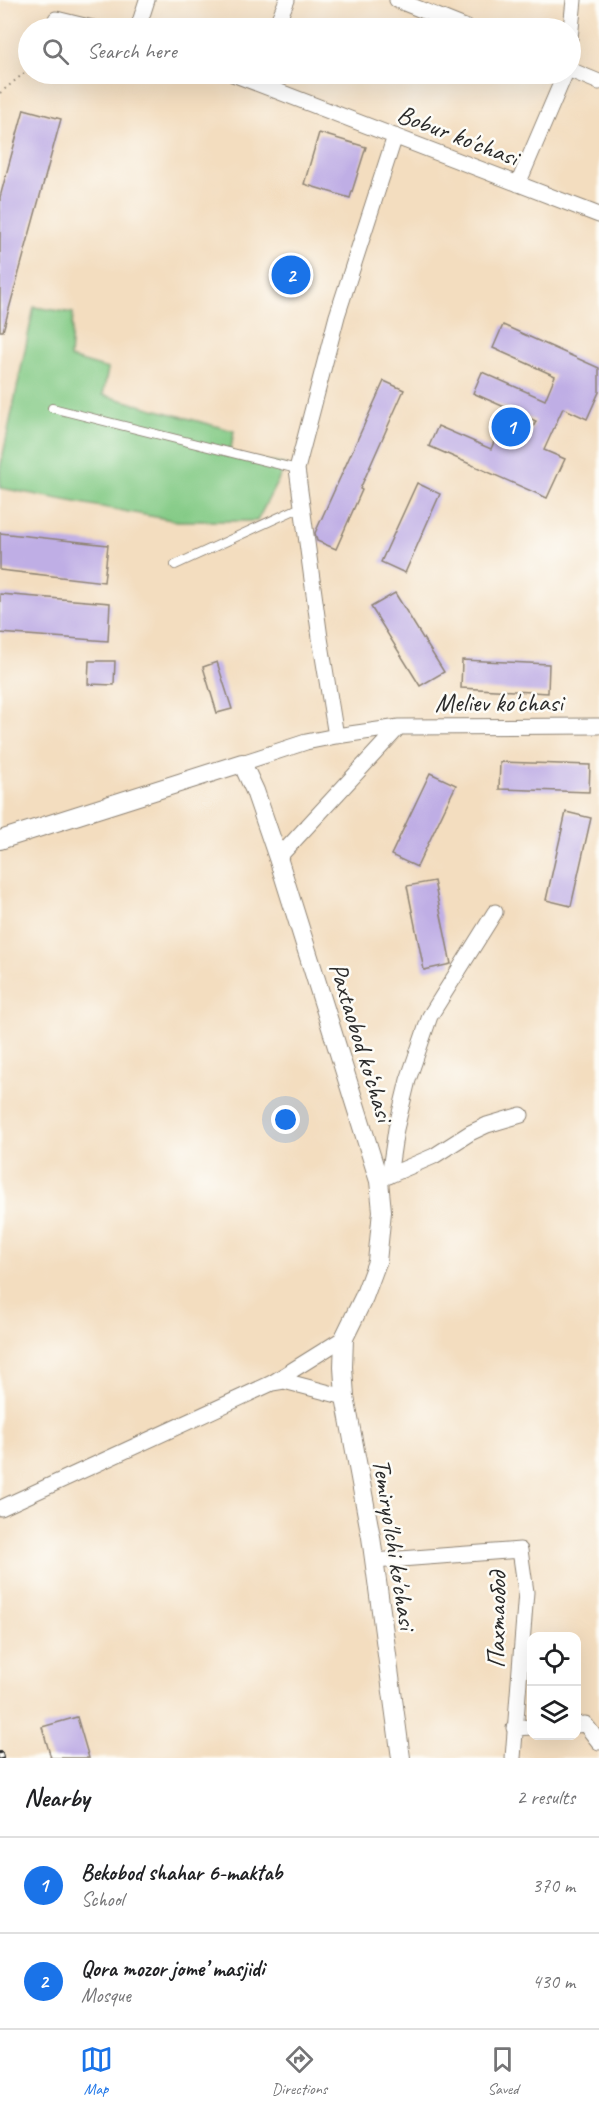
<!DOCTYPE html>
<html lang="en">
<head>
<meta charset="utf-8">
<style>
	body { margin:0; font-family:Caveat,sans-serif; background:#f6f6f6; color:#202124 }
	.controls { position:absolute; right:18px; bottom:18px; display:grid; overflow:hidden; border-radius:12px; box-shadow:0 6px 24px #0002 }
	.controls button { width:54px; height:54px; display:grid; place-items:center; padding:0; border:0; border-bottom:2px solid #e0e0e0; background:#fff; color:#202124; font:30px sans-serif }
	.you { position:absolute; left:286px; top:1120px; width:21px; height:21px; margin:-15px; border:4px solid #fff; border-radius:50%; background:#1a73e8; box-shadow:0 0 0 9px #1a73e833 }
	.badge { display:grid; place-items:center; width:39px; height:39px; border-radius:50%; background:#1a73e8; color:#fff; font-size:20px; font-weight:700 }
	.pin { position:absolute; translate:-50% -50%; border:3px solid #fff; box-shadow:0 2px 6px #0006 }
	.list { margin:0; padding:0; list-style:none }
	h2 { display:flex; justify-content:space-between; align-items:center; height:78px; margin:0; padding:0 24px; font-size:26px }
	h2 small { font-size:20px; font-weight:400; color:#757577 }
	.list li { display:grid; grid-template-columns:39px 1fr auto; gap:18px; align-items:center; box-sizing:border-box; height:96px; padding:0 24px; border-top:2px solid #e0e0e0 }
	.list b { display:block; font-size:22px; white-space:nowrap }
	.list p { margin:0; font-size:20px; white-space:nowrap; color:#757577 }
	.list em { font-size:20px; font-style:normal; color:#757577 }
	.icon { flex:none; width:33px; height:33px; fill:none; stroke:currentColor; stroke-width:2; stroke-linecap:round; stroke-linejoin:round }
	.map { position:relative; flex:none; width:599px; height:1758px; overflow:hidden }
	.search { position:absolute; background:#fff; box-shadow:0 6px 24px #0002; left:18px; right:18px; top:18px; height:66px; display:flex; align-items:center; gap:15px; box-sizing:border-box; padding:0 21px; border-radius:33px; color:#757577; font-size:22px }
	.sheet { height:270px; background:#fff }
	nav { display:flex; justify-content:space-around; align-items:center; box-sizing:border-box; height:84px; border-top:2px solid #e0e0e0; background:#fff; font-size:16px; color:#757577 }
	nav a { display:grid; justify-items:center; gap:3px }
	nav .on { color:#1a73e8 }
	.map>svg:first-child { display:block }
	.green { fill:#84cb86; stroke:#587b58; stroke-width:1.5 }
	.building { fill:#bfaee5 }
	.lines { fill:none; stroke-linecap:round; stroke-linejoin:round }
	.service-casing { stroke:#8f8475; stroke-width:10 }
	.minor-casing { stroke:#8f8475; stroke-width:17 }
	.tertiary-casing { stroke:#8f8475; stroke-width:20 }
	.path { stroke:#8f8475; stroke-width:2; stroke-dasharray:1.5 4.5; stroke-linecap:butt }
	.service { stroke:#fff; stroke-width:8 }
	.minor { stroke:#fff; stroke-width:15 }
	.tertiary { stroke:#fff; stroke-width:18 }
	.rail-casing { stroke:#2b2b2b; stroke-width:6 }
	.rail { stroke:#fdfcf7; stroke-width:4; stroke-dasharray:11; stroke-linecap:butt }
	.labels { text-anchor:middle; stroke-width:5; stroke-linejoin:round; paint-order:stroke }
	.street-label { font-size:26px; fill:#2b2b2b; stroke:#fdfcf7 }
</style>
</head>
<body>
<div class="map">
<svg width="599" height="1758" viewBox="0 0 599 1758">
	<rect width="100%" height="100%" fill="#fdfcf7"/>
	<filter id="ink" filterUnits="userSpaceOnUse"><feTurbulence type="fractalNoise" baseFrequency=".0167" numOctaves="2"/><feDisplacementMap in="SourceGraphic" scale="12" xChannelSelector="R" yChannelSelector="G"/><feConvolveMatrix kernelMatrix="1 2 1 2 8 2 1 2 1" color-interpolation-filters="sRGB"/></filter>
	<filter id="wash" filterUnits="userSpaceOnUse"><feTurbulence type="fractalNoise" baseFrequency=".008" numOctaves="4" result="noise"/><feDisplacementMap in="SourceGraphic" scale="24" xChannelSelector="R" yChannelSelector="G"/><feGaussianBlur stdDeviation="1.35" result="paint"/><feColorMatrix in="noise" values="0 0 0 0 0 0 0 0 0 0 0 0 0 0 0 0 0 1.4 0 .05"/><feComposite in="paint" operator="in"/></filter>
	<g filter="url(#wash)">
		<rect width="100%" height="100%" fill="#f3ddbf"/>
		<path class="green" d="M 34,307 L 73,313 L 70,358 L 108,369 L 103,395 L 234,431 L 230,454 L 286,465 L 257,521 L 177,521 L 0,488 L 0,469 Z"/>
		<g id="blocks">
			<path class="building" d="M 24,109 L 61,119 L 3,331 L 0,331 L 0,197 Z
				M 319,133 L 366,147 L 350,198 L 304,184 Z
				M 503,325 L 599,368 L 599,392 L 587,419 L 563,408 L 544,450 L 565,459 L 547,498 L 429,446 L 438,426 L 491,449 L 499,430 L 526,442 L 536,421 L 473,393 L 482,372 L 545,400 L 555,376 L 493,348 Z
				M 384,381 L 404,390 L 360,489 L 362,490 L 336,549 L 317,541 L 315,533 Z
				M 417,483 L 440,494 L 405,573 L 381,562 Z
				M 0,533 L 108,545 L 104,582 L 0,570 Z
				M 395,593 L 444,672 L 420,686 L 371,607 Z
				M 0,594 L 110,603 L 108,641 L 0,633 Z
				M 462,660 L 549,664 L 548,693 L 461,688 Z
				M 89,661 L 115,661 L 114,685 L 88,684 Z
				M 217,662 L 232,709 L 217,713 L 203,667 Z
				M 500,762 L 590,765 L 589,792 L 499,789 Z
				M 430,773 L 456,785 L 417,867 L 391,855 Z
				M 566,812 L 591,818 L 571,906 L 546,900 Z
				M 434,881 L 451,964 L 424,970 L 407,886 Z
				M 77,1717 L 89,1758 L 51,1758 L 42,1727 Z"/>
		</g>
	</g>
	<g filter="url(#ink)">
		<use href="#blocks" fill-opacity="0" stroke="#8f8475" stroke-width="1.5"/>
		<g class="lines">
			<defs>
				<path id="service" d="M 52,408 L 297,469
					M 175,565 L 301,507"/>
				<path id="minor" d="M 397,0 L 467,28
					M 56,19 L 93,28
					M 138,28 L 147,0
					M 275,28 L 287,0
					M 570,38 L 574,0
					M 570,70 L 599,82
					M 233,74 L 599,215
					M 518,184 L 565,74
					M 336,736 L 320,638 L 297,469 L 337,316 L 395,136
					M 242,763 L 306,742 L 336,736 L 399,727
					M 278,858 L 399,727 L 599,726
					M 389,1176 L 396,1129 L 408,1080 L 430,1016 L 495,912
					M 381,1179 L 434,1156 L 470,1133 L 487,1125 L 521,1115
					M 272,1383 L 284,1381 L 345,1397
					M 1,1508 L 272,1383 L 344,1338
					M 374,1561 L 520,1550 L 526,1592 L 513,1758
					M 576,1725 L 585,1724 L 599,1742
					M 514,1728 L 532,1727"/>
				<path id="tertiary" d="M 0,840 L 242,763 L 255,791 L 278,858 L 379,1181 L 382,1211 L 377,1262 L 364,1297 L 344,1338 L 343,1367 L 345,1397 L 371,1537 L 401,1758"/>
			</defs>
			<use href="#service" class="service-casing"/>
			<use href="#minor" class="minor-casing"/>
			<use href="#tertiary" class="tertiary-casing"/>
			<path class="path" d="M 0,93 L 28,70"/>
			<use href="#service" class="service"/>
			<use href="#minor" class="minor"/>
			<use href="#tertiary" class="tertiary"/>
			<defs>
				<path id="rail" d="M 0,1754 L 1,1758"/>
			</defs>
			<use href="#rail" class="rail-casing"/>
			<use href="#rail" class="rail"/>
		</g>
	</g>
	<g class="labels">
		<g class="street-label">
			<text transform="translate(458 135) rotate(21)" y="9">Bobur ko'chasi</text>
			<text x="499" y="711">Meliev ko'chasi</text>
			<text transform="translate(362 1042) rotate(73)" y="9">Paxtaobod ko‘chasi</text>
			<text transform="translate(395 1544) rotate(81)" y="9">Temiryo'lchi ko'chasi</text>
			<text transform="translate(496 1620) rotate(-89)" y="9">Пахтаобод</text>
		</g>
	</g>
</svg>
<div class="controls">
<button><svg class="icon" aria-label="locate" viewBox="0 0 24 24"><circle cx="12" cy="12" r="6"/><path d="M12 2v4M12 18v4M2 12h4M18 12h4"/></svg></button>
<button><svg class="icon" aria-label="layers" viewBox="0 0 24 24"><path d="M12 4l9 5-9 5-9-5zM3 14l9 5 9-5"/></svg></button>
</div>
<div class="you"></div>
<div class="pin badge" style="left:511px;top:427px">1</div>
<div class="pin badge" style="left:291px;top:275px">2</div>
<div class="search"><svg class="icon" aria-label="search" viewBox="0 0 24 24"><circle cx="10" cy="10" r="6"/><path d="M15 15l6 6"/></svg>Search here</div>
</div>
<section class="sheet">
<h2>Nearby<small>2 results</small></h2>
<ul class="list">
<li><span class="badge">1</span><div><b>Bekobod shahar 6-maktab</b><p>School</p></div><em>370 m</em></li>
<li><span class="badge">2</span><div><b>Qora mozor jome’ masjidi</b><p>Mosque</p></div><em>430 m</em></li>
</ul>
</section>
<nav>
<a class="on"><svg class="icon" aria-label="map" viewBox="0 0 24 24"><path d="M3 6l6-2 6 2 6-2v14l-6 2-6-2-6 2zM9 4v14M15 6v14"/></svg>Map</a>
<a><svg class="icon" aria-label="directions" viewBox="0 0 24 24"><path d="M12 3l9 9-9 9-9-9zM9 14v-3h6M13 9l2 2-2 2"/></svg>Directions</a>
<a><svg class="icon" aria-label="saved" viewBox="0 0 24 24"><path d="M7 4h10v16l-5-4-5 4z"/></svg>Saved</a>
</nav>
</body>
</html>
